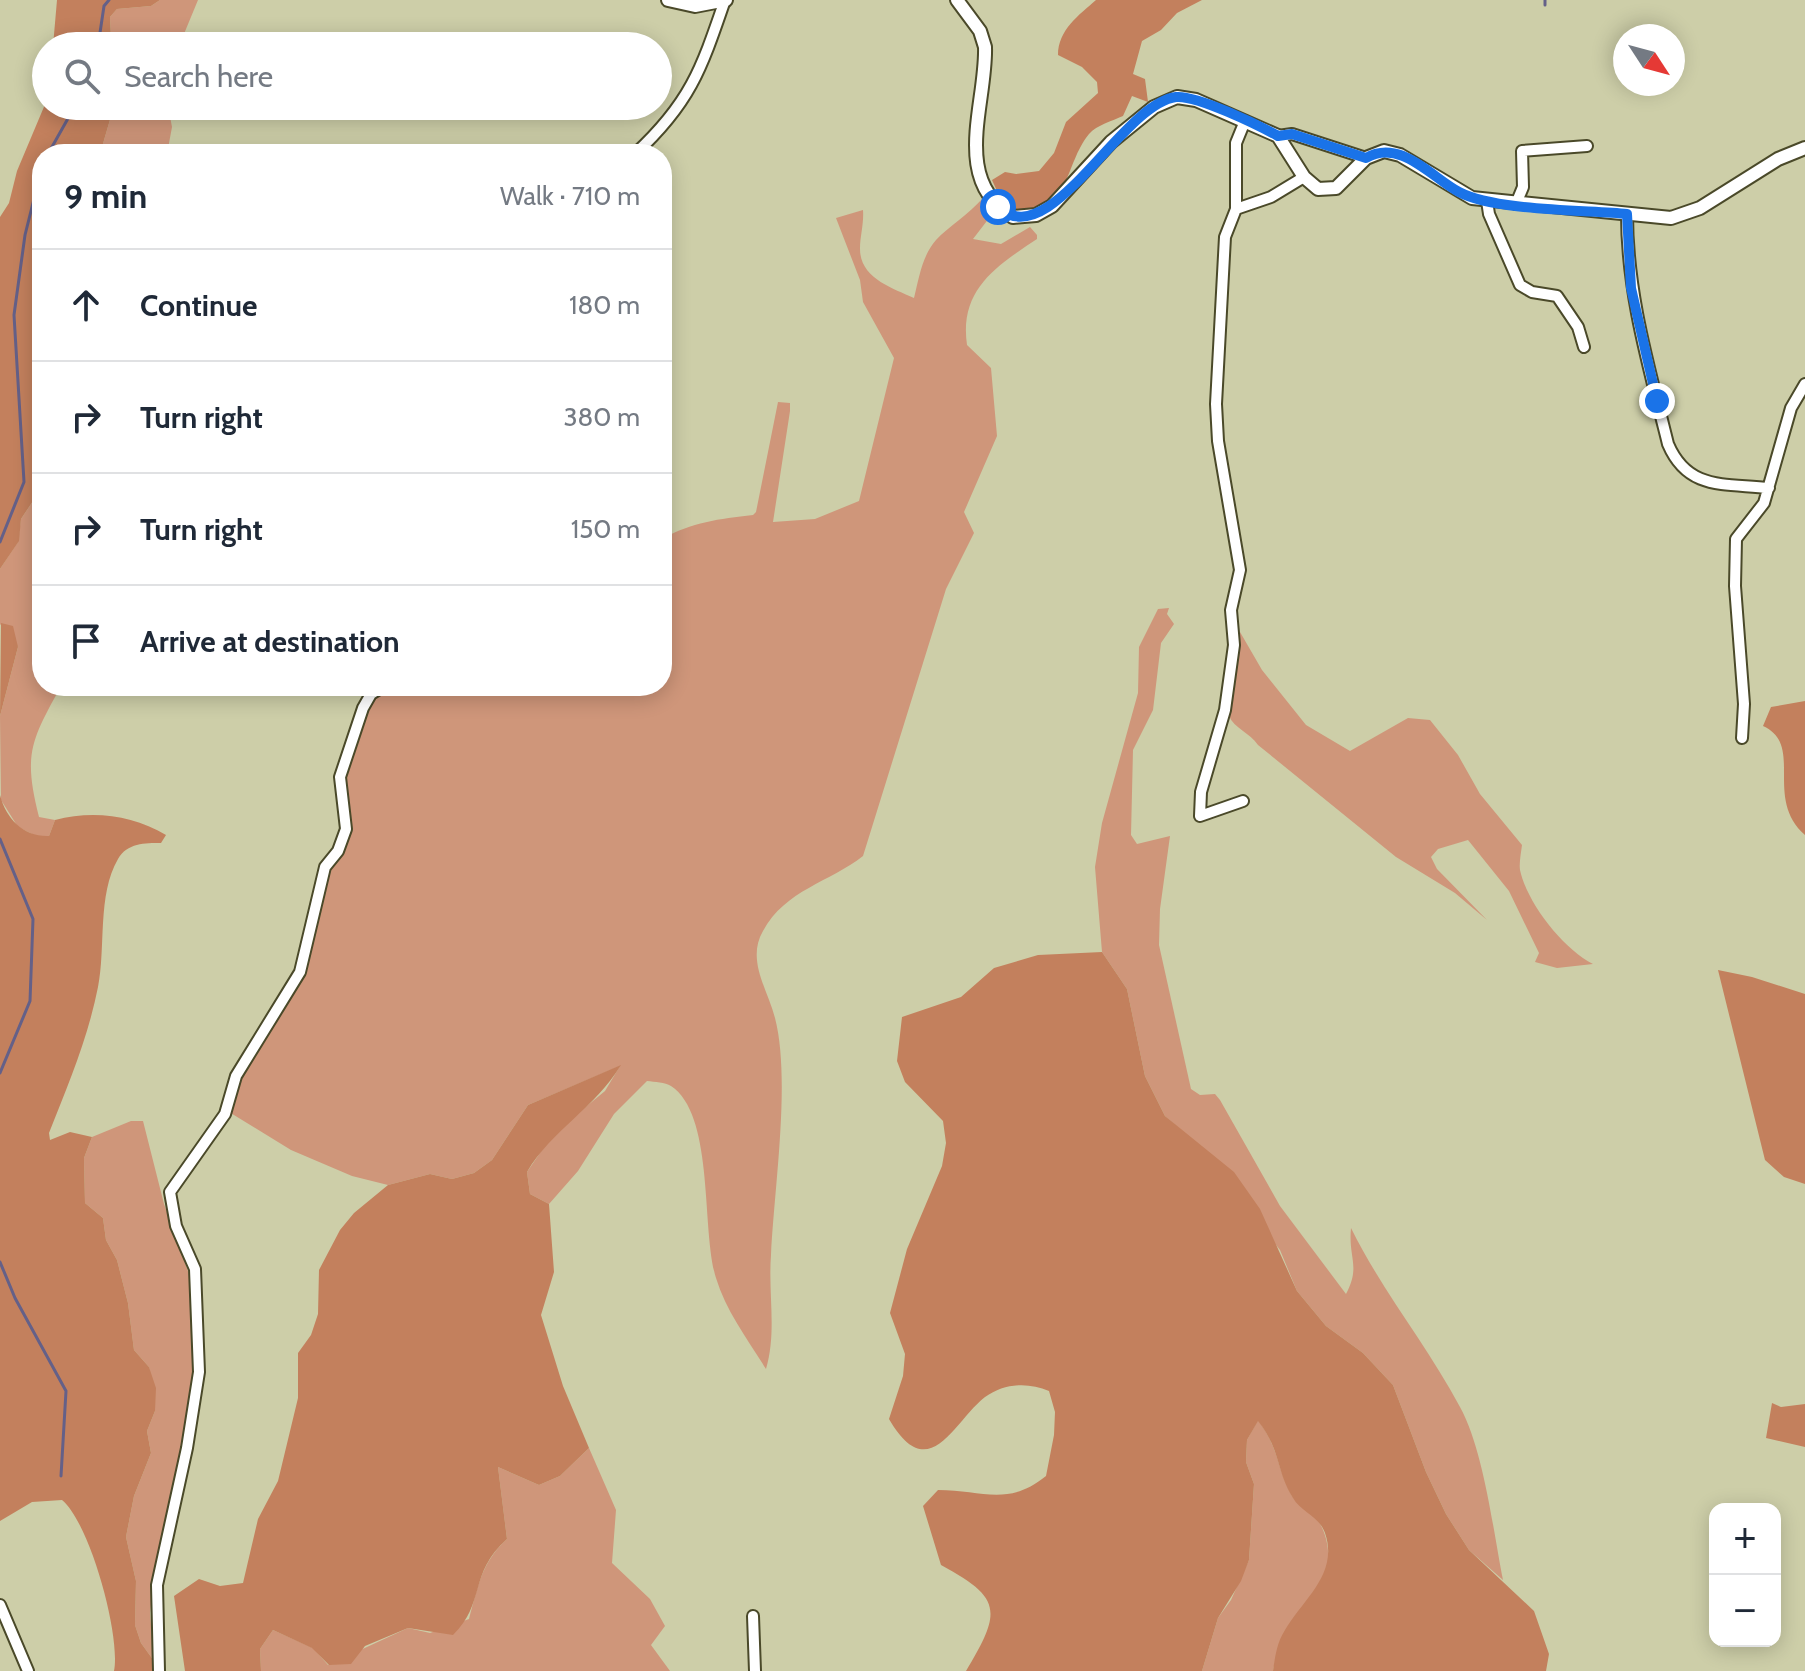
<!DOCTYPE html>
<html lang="en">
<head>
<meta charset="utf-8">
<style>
	body { margin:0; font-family:Cabin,sans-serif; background:#f2f2f3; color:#1f2937 }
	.controls { position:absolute; right:24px; bottom:24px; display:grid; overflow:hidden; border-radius:16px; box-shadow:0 4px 20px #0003 }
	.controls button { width:72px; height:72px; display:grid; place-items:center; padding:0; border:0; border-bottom:2px solid #e0e1e3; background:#fff; color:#1f2937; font:40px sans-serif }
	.compass { position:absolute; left:1613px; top:24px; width:72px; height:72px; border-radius:50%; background:#fff; box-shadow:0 4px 20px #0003; rotate:126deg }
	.stop { position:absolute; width:24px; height:24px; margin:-18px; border:6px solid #1a73e8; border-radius:50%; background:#fff }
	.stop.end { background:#1a73e8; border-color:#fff; box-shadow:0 2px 8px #0008 }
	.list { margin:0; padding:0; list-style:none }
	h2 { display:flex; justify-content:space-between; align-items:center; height:104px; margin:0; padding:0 32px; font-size:34px }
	h2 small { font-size:26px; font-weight:400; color:#747a83 }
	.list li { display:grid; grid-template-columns:52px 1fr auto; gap:24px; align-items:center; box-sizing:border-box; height:112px; padding:0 32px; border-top:2px solid #e0e1e3 }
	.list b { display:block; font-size:30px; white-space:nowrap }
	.list em { font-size:26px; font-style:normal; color:#747a83 }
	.icon { flex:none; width:44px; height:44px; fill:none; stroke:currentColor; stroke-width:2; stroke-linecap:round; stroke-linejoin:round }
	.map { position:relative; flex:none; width:1805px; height:1671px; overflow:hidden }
	.search { position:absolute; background:#fff; box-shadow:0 4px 20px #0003; left:32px; top:32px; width:640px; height:88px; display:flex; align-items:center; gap:20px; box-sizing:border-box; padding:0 28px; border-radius:44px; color:#747a83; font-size:30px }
	.panel { position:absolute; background:#fff; box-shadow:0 4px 20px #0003; left:32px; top:144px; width:640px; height:552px; border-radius:32px }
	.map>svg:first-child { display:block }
	.green { fill:#cf967a }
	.forest { fill:#c3805d }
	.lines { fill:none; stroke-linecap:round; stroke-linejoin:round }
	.stream { stroke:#646088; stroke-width:3 }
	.minor-casing { stroke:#4a4929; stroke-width:14 }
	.tertiary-casing { stroke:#4a4929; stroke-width:16 }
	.minor { stroke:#fff; stroke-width:10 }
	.tertiary { stroke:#fff; stroke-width:12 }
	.route { stroke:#1a73e8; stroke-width:10 }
</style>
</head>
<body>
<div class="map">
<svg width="1805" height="1671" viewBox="0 0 1805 1671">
	<rect width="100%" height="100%" fill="#cdcea8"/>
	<path class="green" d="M 160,0 L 198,0 L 179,46 L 107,46 L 111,38 L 110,17 L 117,9 L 151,6 Z
		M 114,106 L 168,106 L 172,127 L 167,154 L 107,154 L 102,147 Z
		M 983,198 L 993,213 L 973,239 L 1001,244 L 1030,227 L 1037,235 L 1037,239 C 996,266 959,290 967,345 L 991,368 L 997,436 L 964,512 L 974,533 L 946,589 L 863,856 C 830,882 785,890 763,931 C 746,960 768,990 775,1018 C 791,1080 774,1189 771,1255 C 768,1295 777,1331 766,1369 C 748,1340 726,1311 716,1278 C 701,1230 715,1115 671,1086 C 665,1082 655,1082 647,1081 L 614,1114 L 578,1171 L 549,1204 L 530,1194 L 527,1172 L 553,1134 L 605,1091 L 620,1066 L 528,1105 L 492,1160 L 474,1173 L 452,1179 L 430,1174 L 388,1185 L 352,1176 L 291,1150 L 229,1112 L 233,1093 L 273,1019 L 290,996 L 329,867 L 343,849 L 343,776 L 374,696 L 390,686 L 662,686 L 662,539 C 692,522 719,519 753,515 L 756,512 L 778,402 L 790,403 L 790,411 L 773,522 L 815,519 L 859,501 L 894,358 L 863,302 L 860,280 L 836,218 L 863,210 C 864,224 860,236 860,249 C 860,278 892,288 914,298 C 919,278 922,256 936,240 C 948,227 969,214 983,198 Z
		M 42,472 L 42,686 L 61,686 C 31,741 23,754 39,817 L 55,820 L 49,836 L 38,837 L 18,827 L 1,800 L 0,716 L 18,647 L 0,624 L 0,569 L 18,542 L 21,519 L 39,492 Z
		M 1169,608 L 1167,614 L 1174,624 L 1161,643 L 1153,710 L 1133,750 L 1131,835 L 1137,844 L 1170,836 L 1160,909 L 1159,945 L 1191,1089 L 1200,1095 L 1215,1094 L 1220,1100 L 1280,1206 L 1346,1294 C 1361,1266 1348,1258 1351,1228 C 1382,1291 1427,1345 1460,1407 C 1484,1451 1493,1530 1503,1580 L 1469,1550 L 1446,1514 L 1426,1472 L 1393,1385 L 1363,1353 L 1326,1326 L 1297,1291 L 1280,1250 L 1198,1145 L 1165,1116 L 1145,1076 L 1127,989 L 1102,952 L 1095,867 L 1102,823 L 1138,693 L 1139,647 L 1158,609 Z
		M 1240,632 L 1262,670 L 1306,725 L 1350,751 L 1408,718 L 1430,720 L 1458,755 L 1480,794 L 1522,845 C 1521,853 1519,863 1520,870 C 1527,903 1563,949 1593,964 L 1557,968 L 1535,962 L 1539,953 L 1509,891 L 1468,840 L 1438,849 L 1431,857 L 1437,869 L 1487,920 L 1455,893 L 1396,857 L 1258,745 C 1250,733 1234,728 1229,716 Z
		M 131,1121 L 143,1121 L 164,1204 L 189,1274 L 194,1310 L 194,1371 L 187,1425 L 155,1572 L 150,1613 L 154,1661 L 141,1643 L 135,1625 L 136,1581 L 126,1537 L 134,1496 L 151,1453 L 147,1431 L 155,1411 L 149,1367 L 134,1350 L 128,1303 L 117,1260 L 106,1240 L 103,1218 L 85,1203 L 84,1158 L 92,1137 Z
		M 1258,1420 C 1279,1449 1276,1464 1290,1492 C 1295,1503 1302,1505 1311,1513 C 1328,1527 1334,1562 1322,1581 C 1305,1610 1279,1636 1273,1671 L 1202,1671 L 1218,1618 L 1231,1600 L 1249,1560 L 1254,1484 L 1246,1462 L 1247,1440 Z
		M 589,1448 L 616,1510 L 612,1563 L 650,1599 L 665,1626 L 651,1645 L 670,1671 L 261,1671 L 260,1649 L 273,1630 L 313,1648 L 328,1665 L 408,1628 L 430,1633 L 469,1619 C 478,1587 481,1563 507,1539 L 498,1467 L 539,1485 L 560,1476 Z"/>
	<path class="forest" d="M 57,0 L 160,0 L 151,6 L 117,9 L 110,17 L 111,38 L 107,46 L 53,46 Z
		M 1096,0 L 1202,0 L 1177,13 L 1161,30 L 1142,41 L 1133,74 L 1145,79 L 1148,102 L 1132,96 L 1123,116 C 1112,121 1097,125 1089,134 C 1063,166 1073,211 1015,211 L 1003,204 L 992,180 L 1005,172 L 1016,174 L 1039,171 L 1054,153 L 1066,122 L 1098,93 L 1097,82 L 1082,67 L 1058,55 C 1058,30 1079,15 1096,0 Z
		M 46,102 L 46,106 L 114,106 L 102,147 L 107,154 L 42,154 L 42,472 L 39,492 L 21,519 L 19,541 L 0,569 L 0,217 L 9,203 L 17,171 Z
		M 1,623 L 13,626 L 18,647 L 0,716 Z
		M 1805,701 L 1805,835 C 1763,798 1805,745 1763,726 L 1771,707 Z
		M 0,795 C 6,819 24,837 49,836 L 55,820 C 93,810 132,815 166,835 L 161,843 C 145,843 127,843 118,859 C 97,895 106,948 98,987 C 88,1038 68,1085 49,1133 L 50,1140 L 70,1132 L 92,1137 L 84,1158 L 85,1203 L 103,1218 L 106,1240 L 117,1260 L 128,1303 L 134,1350 L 149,1367 L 156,1388 L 155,1411 L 147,1431 L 151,1453 L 134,1496 L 126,1537 L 136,1581 L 135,1625 L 141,1643 L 154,1661 L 154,1671 L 114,1671 C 121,1636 90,1523 62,1500 L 32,1502 L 0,1521 Z
		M 1102,952 L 1127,989 L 1145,1076 L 1165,1116 L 1234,1172 L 1260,1209 L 1297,1291 L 1326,1326 L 1363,1353 L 1393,1385 L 1426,1472 L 1446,1514 L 1469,1550 L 1534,1611 L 1549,1654 L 1546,1671 L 1273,1671 C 1275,1657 1277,1642 1285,1630 C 1303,1599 1339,1574 1325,1533 C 1319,1516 1301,1512 1293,1498 C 1276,1471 1281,1450 1258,1421 L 1247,1440 L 1246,1462 L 1254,1484 L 1249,1560 L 1241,1581 L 1218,1618 L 1202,1671 L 966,1671 C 1002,1611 1002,1598 941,1565 L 923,1506 L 938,1490 C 982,1490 1008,1507 1046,1476 L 1054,1435 L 1055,1412 L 1049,1391 C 1028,1382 1005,1383 985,1397 C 954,1421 929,1488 889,1419 L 903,1376 L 905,1354 L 890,1313 L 907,1249 L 942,1166 L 946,1143 L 943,1121 L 905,1082 L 897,1061 L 902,1017 L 961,997 L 994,968 L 1038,955 Z
		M 1718,970 L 1752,977 L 1805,994 L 1805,1184 L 1784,1177 L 1765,1160 Z
		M 621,1065 C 595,1108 552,1130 527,1172 L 530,1194 L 549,1204 L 554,1272 L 541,1315 L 563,1386 L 589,1448 L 560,1476 L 539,1485 L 498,1467 L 507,1539 C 468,1574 486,1603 453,1635 L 408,1628 L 365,1646 L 351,1664 L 329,1665 L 312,1648 L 273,1630 L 260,1649 L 261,1671 L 185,1671 L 174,1596 L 199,1579 L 220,1586 L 243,1583 L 258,1519 L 278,1481 L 298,1398 L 298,1353 L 311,1335 L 318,1314 L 319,1270 L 340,1230 L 354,1213 L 388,1185 L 430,1174 L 452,1179 L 474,1173 L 492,1160 L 528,1105 Z
		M 1772,1403 L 1781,1407 L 1805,1404 L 1805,1447 L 1766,1438 Z"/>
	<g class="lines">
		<path class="stream" d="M 1545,5 L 1545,0
			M 98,46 L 104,6 L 109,0
			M 48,154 L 75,106
			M 0,542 L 24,482 L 14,315 L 25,235 L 42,167
			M 0,839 L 33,919 L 30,1001 L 0,1073
			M 0,1262 L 15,1298 L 66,1391 L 61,1476"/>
		<defs>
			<path id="minor" d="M 1278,136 L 1292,134 L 1366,158
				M 635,154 C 690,103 701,70 725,0
				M 1487,201 L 1489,214 L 1520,285 L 1532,292 L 1557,296 L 1578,327 L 1584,347
				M 1516,204 L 1523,187 L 1522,151 L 1587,146
				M 1236,209 L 1236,143 L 1245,121
				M 1627,214 C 1627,294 1649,367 1668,444 C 1688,491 1725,483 1769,488
				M 1742,738 L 1744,704 L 1735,586 L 1736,539 L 1764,503 L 1791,408 L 1805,384
				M 1243,801 L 1200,816 L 1201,792 L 1225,710 L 1234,645 L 1231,610 L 1240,570 L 1218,441 L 1216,404 L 1225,237 L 1236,209 L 1271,197 L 1304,177
				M 0,1605 L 28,1671
				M 753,1616 L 755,1671
				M 159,1671 L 157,1585 L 187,1448 L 199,1372 L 195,1269 L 176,1226 L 170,1192 L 225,1114 L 236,1076 L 300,972 L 325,867 L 338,851 L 346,829 L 340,777 L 363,708 L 371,694 L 384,686"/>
			<path id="tertiary" d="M 668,0 L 695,6 L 726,0
				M 957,0 L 980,31 L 985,47 C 987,103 950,180 1013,217 L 1036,215 L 1052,206 L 1111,142 L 1154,107 L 1177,97 L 1196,100 L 1278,136 L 1304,177 L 1318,189 L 1336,188 L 1366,158 L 1384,151 L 1400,155 L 1472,198 L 1671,218 L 1700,208 L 1778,159 L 1805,148"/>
		</defs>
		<use href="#minor" class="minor-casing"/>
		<use href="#tertiary" class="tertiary-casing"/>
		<use href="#minor" class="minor"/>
		<use href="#tertiary" class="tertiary"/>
	</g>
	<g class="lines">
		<path class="route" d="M 998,207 C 1050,256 1121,104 1176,97 C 1197,95 1258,125 1278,136 L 1292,134 L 1366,158 C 1400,138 1431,177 1459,192 C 1495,211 1584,210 1627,214 L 1631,288 L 1657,401"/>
	</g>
</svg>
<div class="controls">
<button>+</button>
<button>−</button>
</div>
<svg class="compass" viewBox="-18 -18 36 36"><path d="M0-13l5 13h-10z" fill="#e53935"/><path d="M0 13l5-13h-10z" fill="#747a83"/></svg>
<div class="stop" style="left:998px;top:207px"></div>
<div class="stop end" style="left:1657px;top:401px"></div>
<div class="search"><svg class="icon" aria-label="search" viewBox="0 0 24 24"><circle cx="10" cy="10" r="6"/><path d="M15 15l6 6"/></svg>Search here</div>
<section class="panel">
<h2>9 min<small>Walk · 710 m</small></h2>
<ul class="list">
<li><svg class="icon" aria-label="ahead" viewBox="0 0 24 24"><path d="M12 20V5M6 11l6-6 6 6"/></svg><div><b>Continue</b></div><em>180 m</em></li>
<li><svg class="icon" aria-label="right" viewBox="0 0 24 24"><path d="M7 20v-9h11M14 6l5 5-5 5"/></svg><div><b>Turn right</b></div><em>380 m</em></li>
<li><svg class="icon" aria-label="right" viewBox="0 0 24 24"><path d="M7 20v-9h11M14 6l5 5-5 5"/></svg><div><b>Turn right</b></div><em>150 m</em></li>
<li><svg class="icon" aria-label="arrive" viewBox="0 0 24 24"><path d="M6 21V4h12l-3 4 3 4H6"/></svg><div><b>Arrive at destination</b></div></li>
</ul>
</section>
</div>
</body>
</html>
